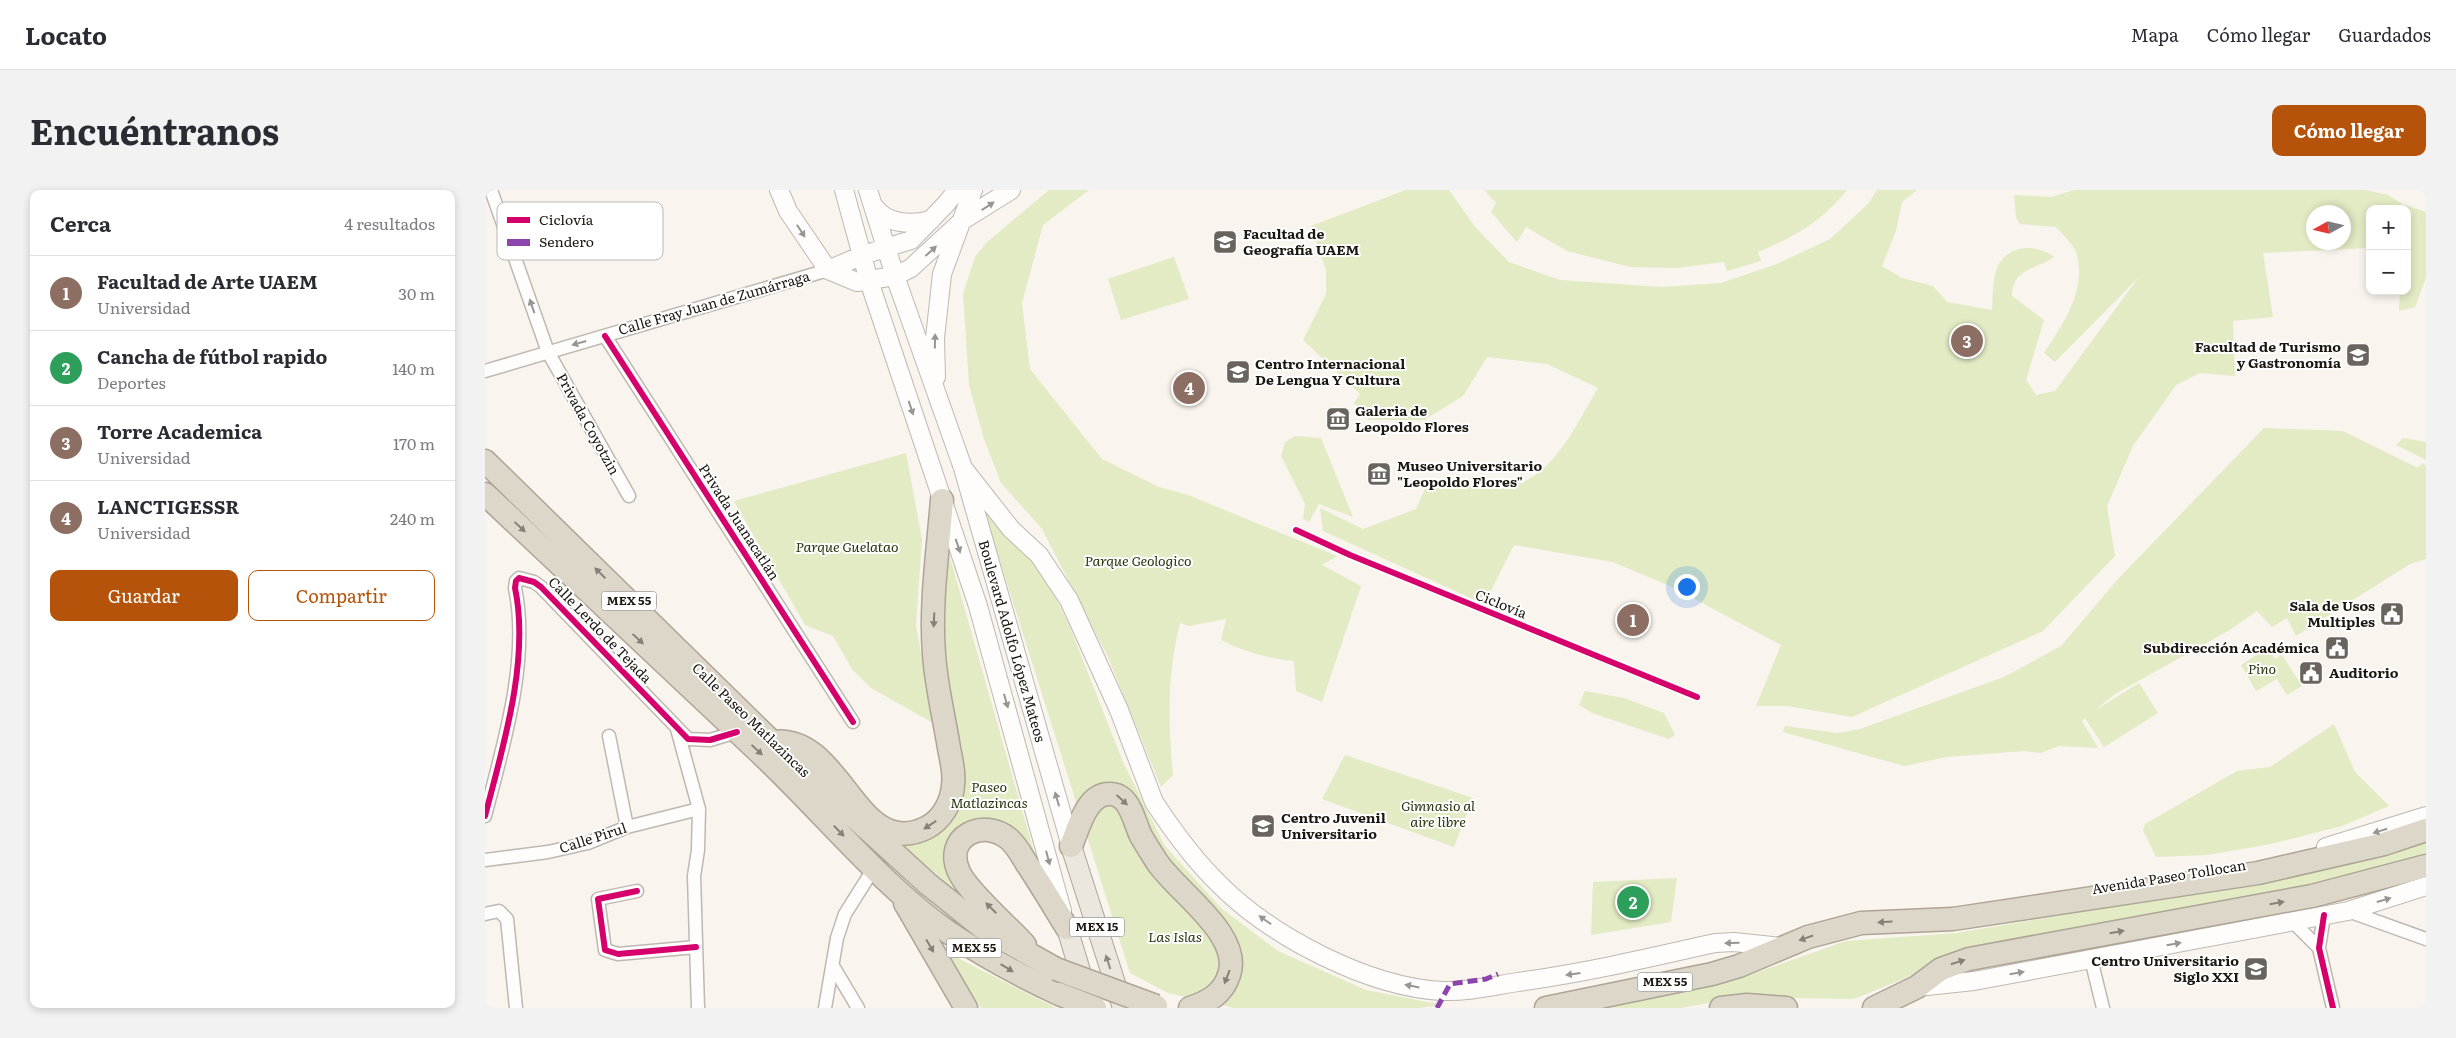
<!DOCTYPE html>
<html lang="es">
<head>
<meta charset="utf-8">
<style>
	body { margin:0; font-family:Literata,serif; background:#f2f2f3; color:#2b2b33 }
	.controls { position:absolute; right:15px; top:15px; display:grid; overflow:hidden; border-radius:10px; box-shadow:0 2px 8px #0003 }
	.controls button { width:45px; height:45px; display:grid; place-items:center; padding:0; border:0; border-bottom:1px solid #e1e1e2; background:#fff; color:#2b2b33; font:25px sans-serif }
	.compass { position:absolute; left:1821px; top:15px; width:45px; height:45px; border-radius:50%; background:#fff; box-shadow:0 2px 8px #0003; rotate:262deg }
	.you { position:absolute; left:1201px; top:396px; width:18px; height:18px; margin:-12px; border:4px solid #fff; border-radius:50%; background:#1a73e8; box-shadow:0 0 0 8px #1a73e833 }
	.badge { display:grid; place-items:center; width:32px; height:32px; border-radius:50%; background:#b45309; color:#fff; font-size:16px; font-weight:700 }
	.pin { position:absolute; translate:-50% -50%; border:2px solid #fff; box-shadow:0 1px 5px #0006 }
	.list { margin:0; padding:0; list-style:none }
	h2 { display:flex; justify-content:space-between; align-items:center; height:65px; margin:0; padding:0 20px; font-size:21px }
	h2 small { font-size:16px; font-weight:400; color:#7c7c81 }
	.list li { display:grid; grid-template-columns:32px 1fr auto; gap:15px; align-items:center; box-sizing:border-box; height:75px; padding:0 20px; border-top:1px solid #e1e1e2 }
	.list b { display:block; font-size:19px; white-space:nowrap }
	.list p { margin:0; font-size:16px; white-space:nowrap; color:#7c7c81 }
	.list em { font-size:16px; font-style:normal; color:#7c7c81 }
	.actions { display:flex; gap:10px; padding:15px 20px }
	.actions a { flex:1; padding:11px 0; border:1px solid #b45309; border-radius:10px; text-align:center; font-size:18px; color:#b45309 }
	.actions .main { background:#b45309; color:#fff }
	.map { position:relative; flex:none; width:1941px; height:818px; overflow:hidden; border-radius:10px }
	header { display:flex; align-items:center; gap:30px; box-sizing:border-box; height:70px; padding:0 25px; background:#fff; border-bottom:1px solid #e1e1e2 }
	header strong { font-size:24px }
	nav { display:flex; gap:28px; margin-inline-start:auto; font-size:18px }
	.intro { display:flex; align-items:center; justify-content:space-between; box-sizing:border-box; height:120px; padding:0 30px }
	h1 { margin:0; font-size:35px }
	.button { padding:12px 22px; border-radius:10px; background:#b45309; color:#fff; font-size:18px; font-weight:700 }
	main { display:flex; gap:30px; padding:0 30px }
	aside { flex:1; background:#fff; border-radius:10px; box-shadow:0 2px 8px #0003 }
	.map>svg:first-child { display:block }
	.green { fill:#e2ebc4; fill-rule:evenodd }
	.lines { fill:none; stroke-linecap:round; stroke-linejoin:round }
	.street-casing { stroke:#beb8b2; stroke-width:15 }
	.secondary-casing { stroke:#beb8b2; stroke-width:20 }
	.primary-casing { stroke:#ada495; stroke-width:22 }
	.highway-casing { stroke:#ada495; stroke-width:25 }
	.street { stroke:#fefdfc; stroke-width:12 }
	.secondary { stroke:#fefdfc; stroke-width:18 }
	.primary { stroke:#ebe6de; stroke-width:20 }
	.highway { stroke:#ddd7c9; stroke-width:22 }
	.highway-bridge-casing { stroke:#ada495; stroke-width:25; stroke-linecap:butt }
	.highway-bridge { stroke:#ddd7c9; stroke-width:22 }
	.quiet { stroke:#8e44ad; stroke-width:5; stroke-dasharray:10 5; stroke-linecap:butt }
	.cycleway-casing { stroke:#fff; stroke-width:9 }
	.cycleway { stroke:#d6006c; stroke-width:6 }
	.oneway { fill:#989592 }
	.oneway2 { fill:#868076 }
	.oneway3 { fill:#8e8881 }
	.labels { text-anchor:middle; stroke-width:4; stroke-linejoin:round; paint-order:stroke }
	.shield { fill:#fff; stroke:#605c58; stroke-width:1 }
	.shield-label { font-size:12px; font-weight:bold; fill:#1c1610 }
	.poi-label { font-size:14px; font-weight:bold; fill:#1c1610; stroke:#fff; text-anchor:start }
	.street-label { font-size:14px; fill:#1c1610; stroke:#fff }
	.park-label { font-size:14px; font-style:italic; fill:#2b360e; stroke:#fff }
	.key { fill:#fff; stroke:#bbb9b7; stroke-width:1 }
	.key-label { font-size:14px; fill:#1c1610 }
</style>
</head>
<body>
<header>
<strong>Locato</strong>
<nav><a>Mapa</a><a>Cómo llegar</a><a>Guardados</a></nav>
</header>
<div class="intro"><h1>Encuéntranos</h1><a class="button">Cómo llegar</a></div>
<main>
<aside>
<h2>Cerca<small>4 resultados</small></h2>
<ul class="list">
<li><span class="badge" style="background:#8d6e63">1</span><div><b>Facultad de Arte UAEM</b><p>Universidad</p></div><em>30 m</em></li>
<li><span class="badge" style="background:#2e9e5b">2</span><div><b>Cancha de fútbol rapido</b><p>Deportes</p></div><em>140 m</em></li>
<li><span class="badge" style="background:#8d6e63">3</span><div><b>Torre Academica</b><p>Universidad</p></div><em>170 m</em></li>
<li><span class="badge" style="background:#8d6e63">4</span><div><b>LANCTIGESSR</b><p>Universidad</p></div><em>240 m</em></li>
</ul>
<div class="actions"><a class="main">Guardar</a><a>Compartir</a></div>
</aside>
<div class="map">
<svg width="1941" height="818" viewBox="0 0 1941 818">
	<rect width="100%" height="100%" fill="#f9f4ee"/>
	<path class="green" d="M 564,0 L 604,0 L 558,35 L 537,113 L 545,179 L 617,269 L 674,297 L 703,305 L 852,366 L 837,375 L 876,396 L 837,512 L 811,501 L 809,471 C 782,468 760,462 736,450 L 741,429 L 704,436 L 695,433 C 682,484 683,533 688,585 L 676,597 L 623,467 L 557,339 L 516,293 L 499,249 L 484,195 L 478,104 L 490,67 L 501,53 Z
		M 921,0 L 964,0 L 991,38 L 1024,72 L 1075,90 L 1177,97 L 1236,93 L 1292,74 L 1345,49 L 1383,14 L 1392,0 L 1432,0 L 1417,12 L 1411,41 L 1397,76 L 1417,88 L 1448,96 L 1462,112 L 1507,120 C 1508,108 1507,94 1511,81 C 1519,55 1550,52 1569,67 C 1551,80 1528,77 1527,106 L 1559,130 L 1541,190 L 1551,205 L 1570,201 L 1654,87 L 1570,172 L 1559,163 C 1578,134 1601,102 1592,65 C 1590,56 1577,44 1571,37 L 1535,34 L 1531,28 L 1529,5 L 1566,7 L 1589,0 L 1880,0 L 1903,5 L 1917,14 L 1941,22 L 1941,88 L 1930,117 L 1914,121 L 1915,101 L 1922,101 L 1922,19 L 1885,19 L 1885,58 L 1778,63 L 1788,127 L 1748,131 L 1750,186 L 1715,183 L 1691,195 L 1648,256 L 1622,316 L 1630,366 L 1558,441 L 1367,527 L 1302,516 L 1271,516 L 1296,455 L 1187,397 L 1128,372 L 1029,355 L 999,414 L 838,341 L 835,318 L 878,339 L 931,319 L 944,290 C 964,293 1010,302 1028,296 C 1070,284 1092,233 1113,198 L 1062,174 L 1002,167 L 978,206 L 939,230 L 884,230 L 869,213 L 875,204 L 818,150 L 841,104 L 841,80 L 826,36 ZM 1828,22 L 1858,22 L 1858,52 L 1828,52 Z
		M 999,0 L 1362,0 C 1336,32 1311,46 1273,62 L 1276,71 L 1242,81 L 1239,72 L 1192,78 L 1145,77 L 1082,61 L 1041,37 L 1032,52 L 1006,22 L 1011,13 Z
		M 689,67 L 704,109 L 636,130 L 623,89 Z
		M 1779,238 L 1858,241 L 1933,278 L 1937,273 L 1941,276 L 1941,369 L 1925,374 L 1811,446 L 1802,428 L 1787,437 L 1772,421 L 1743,441 L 1630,504 L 1609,521 L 1654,493 L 1673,523 L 1619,557 L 1600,528 L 1597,531 L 1613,558 L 1574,556 L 1556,563 L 1539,561 L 1462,567 L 1419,576 L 1298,542 L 1300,536 L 1353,543 L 1375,539 L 1519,487 L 1576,456 L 1633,389 Z
		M 810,246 L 836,248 L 868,327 L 834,314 L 824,332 L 818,329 L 820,314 L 796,266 L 800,252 Z
		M 1918,248 L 1941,252 L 1941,270 L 1911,255 Z
		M 421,263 L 437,349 L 431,435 L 448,533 L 386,498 L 367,479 L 348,446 L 320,435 L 249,311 Z
		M 499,320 L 559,384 L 584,435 L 638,572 L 680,656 L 736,718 L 793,761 L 881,800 L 957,815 L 934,818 L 749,818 L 683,803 L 645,783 Z
		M 462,357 L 553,676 L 535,649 L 466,652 L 510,733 L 411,650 L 459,636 L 457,456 Z
		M 1782,458 L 1790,469 L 1797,465 L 1817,496 L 1802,505 L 1792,489 L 1771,501 L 1756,475 Z
		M 1100,501 L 1139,508 L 1179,523 L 1190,545 L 1184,549 L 1107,523 L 1094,515 Z
		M 1849,534 L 1870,582 L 1904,616 L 1857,636 L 1786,654 L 1722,665 L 1671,667 L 1658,640 L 1660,634 L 1752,581 L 1785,577 Z
		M 860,565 L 988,608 L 969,657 L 837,609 Z
		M 1941,650 L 1941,668 L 1890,682 L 1467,769 L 1369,809 L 1257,807 L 1196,818 L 1095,818 L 1248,791 L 1361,751 L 1471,743 L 1723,701 Z
		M 1192,688 L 1186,732 L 1106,745 L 1108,692 Z
		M 459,761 L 571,818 L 496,818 Z"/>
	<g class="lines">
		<defs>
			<path id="street" d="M 6,0 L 63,162 L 144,306
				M 120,146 L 368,532
				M 0,181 L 343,80
				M 192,539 L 214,619 L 213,660 L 209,686 L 213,818
				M 124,546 L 142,637
				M 0,626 C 18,557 45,469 30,398 L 31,391 L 34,388 L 49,392 L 56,397 L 203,549 L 225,550 L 252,542
				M 0,670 L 63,662 L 103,653 L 142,637 L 214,619
				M 152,701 L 113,709 L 120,760 L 133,764 L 211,757
				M 1863,721 L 1941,749
				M 0,724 L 14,721 L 22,729 L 31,818
				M 1839,725 L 1834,758 L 1848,818
				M 1807,731 L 1834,758
				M 1606,769 L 1618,818
				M 348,776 L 373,818
				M 340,818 L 352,748 L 360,724 L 389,678"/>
			<path id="secondary" d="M 294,0 L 303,21 L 343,80 L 372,92 L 410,86 L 426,78 L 478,30 L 526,0
				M 359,0 L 384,91 L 493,416 L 577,721
				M 383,0 L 410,86 L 478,278 L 586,656
				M 388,15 C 401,35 426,35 446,30
				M 343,80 L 378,65 L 426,50 L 461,14 L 472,0
				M 451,187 L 450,148 L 457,84 L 488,0
				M 478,278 L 526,339 L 554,365 L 584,410 L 634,520 L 669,612 C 688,641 710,671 735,695 C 787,747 883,797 957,801 C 982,802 1008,796 1033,792 C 1099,783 1164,768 1230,753 L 1249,752 L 1296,757
				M 1841,657 L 1941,626
				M 1432,797 L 1489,791 L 1863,721 L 1941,696"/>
			<path id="primary" d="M 586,656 L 638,818
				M 582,738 L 601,801"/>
			<path id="highway" d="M 0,271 L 287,552 L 443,694 L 498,738 L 571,779
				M 0,304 C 91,390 183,476 274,562 C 336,620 395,694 463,742 C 498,766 536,786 574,804
				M 287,552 C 357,542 371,672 441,638 C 457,630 467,612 468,595 C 470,582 466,570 464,558 C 459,527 451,495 449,464 C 445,414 453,361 457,310
				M 586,656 C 593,640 601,604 624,604 C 645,603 649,632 656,646 C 661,655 667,664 672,672 C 693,703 758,745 744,785 C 738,804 723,812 705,818
				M 420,713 L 481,818
				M 540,755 C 524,737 482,701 474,682 C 458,647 498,627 524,649 C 532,656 537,666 542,674 C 556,695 569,717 582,738
				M 1061,818 L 1227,784 L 1254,776 L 1323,747 L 1376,733 L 1468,729 L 1773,683 L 1899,654 L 1941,640
				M 1236,818 L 1262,815 L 1301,818
				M 1389,818 L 1432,797 L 1456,779 L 1484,769 L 1827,706 L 1941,676"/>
		</defs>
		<use href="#street" class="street-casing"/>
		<use href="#secondary" class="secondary-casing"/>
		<use href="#primary" class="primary-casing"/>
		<use href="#highway" class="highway-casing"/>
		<use href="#street" class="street"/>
		<use href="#secondary" class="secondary"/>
		<use href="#primary" class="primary"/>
		<use href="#highway" class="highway"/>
		<defs>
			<path id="highway-bridge" d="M 571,779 L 671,816
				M 574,804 L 610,818"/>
		</defs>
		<use href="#highway-bridge" class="highway-bridge-casing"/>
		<use href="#highway-bridge" class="highway-bridge"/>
		<path class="quiet" d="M 952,818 L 965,794 L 1001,789 L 1013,784"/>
		<defs>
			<path id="cycleway" d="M 120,146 L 368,532
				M 811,340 L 865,365 L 1212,507
				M 0,626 C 18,557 45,469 30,398 L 31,391 L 34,388 L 49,392 L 56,397 L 203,549 L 225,550 L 252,542
				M 152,701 L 113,709 L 120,760 L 133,764 L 211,757
				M 1839,725 L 1834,758 L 1848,818"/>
		</defs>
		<use href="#cycleway" class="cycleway-casing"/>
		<use href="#cycleway" class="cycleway"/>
	</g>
	<defs><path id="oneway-solid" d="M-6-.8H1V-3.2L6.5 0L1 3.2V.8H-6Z" transform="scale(1.25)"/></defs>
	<g class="oneway">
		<use href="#oneway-solid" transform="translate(503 16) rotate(-33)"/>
		<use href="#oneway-solid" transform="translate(316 41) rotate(57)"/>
		<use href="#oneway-solid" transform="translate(446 61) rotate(-42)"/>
		<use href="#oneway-solid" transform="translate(47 116) rotate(-109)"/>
		<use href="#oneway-solid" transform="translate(450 151) rotate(-89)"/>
		<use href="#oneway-solid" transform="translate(94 153) rotate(164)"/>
		<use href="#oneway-solid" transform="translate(426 218) rotate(72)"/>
		<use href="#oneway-solid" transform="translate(473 356) rotate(71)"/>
		<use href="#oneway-solid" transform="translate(521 511) rotate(74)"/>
		<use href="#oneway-solid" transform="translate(572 609) rotate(-106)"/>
		<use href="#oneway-solid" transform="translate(1895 641) rotate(162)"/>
		<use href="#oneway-solid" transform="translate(563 668) rotate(75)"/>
		<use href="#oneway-solid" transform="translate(1899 710) rotate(-16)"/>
		<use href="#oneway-solid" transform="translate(780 730) rotate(-145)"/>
		<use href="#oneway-solid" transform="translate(1247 753) rotate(179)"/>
		<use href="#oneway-solid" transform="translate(1689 754) rotate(-10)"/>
		<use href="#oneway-solid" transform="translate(1532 783) rotate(-10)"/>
		<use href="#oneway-solid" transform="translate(1088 784) rotate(172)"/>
		<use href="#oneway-solid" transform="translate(927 796) rotate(-169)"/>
	</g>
	<g class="oneway2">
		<use href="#oneway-solid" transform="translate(35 337) rotate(43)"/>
		<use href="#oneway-solid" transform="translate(115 383) rotate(-136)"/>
		<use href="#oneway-solid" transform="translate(449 430) rotate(93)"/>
		<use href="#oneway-solid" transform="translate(153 449) rotate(43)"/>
		<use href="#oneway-solid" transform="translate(272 560) rotate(43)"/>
		<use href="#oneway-solid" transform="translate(637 610) rotate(43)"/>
		<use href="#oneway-solid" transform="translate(445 635) rotate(147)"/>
		<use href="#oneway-solid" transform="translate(354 641) rotate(46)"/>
		<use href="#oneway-solid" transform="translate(1792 713) rotate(-10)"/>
		<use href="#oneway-solid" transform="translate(506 718) rotate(-135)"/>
		<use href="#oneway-solid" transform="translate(1400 732) rotate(177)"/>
		<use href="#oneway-solid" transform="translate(1632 742) rotate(-10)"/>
		<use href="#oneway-solid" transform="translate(1321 748) rotate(161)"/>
		<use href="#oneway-solid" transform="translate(445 756) rotate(60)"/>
		<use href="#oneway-solid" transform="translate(1473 772) rotate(-18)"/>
		<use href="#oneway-solid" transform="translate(522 778) rotate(31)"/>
		<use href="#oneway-solid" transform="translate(742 787) rotate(111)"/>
	</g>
	<use class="oneway3" href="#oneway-solid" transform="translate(623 772) rotate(-108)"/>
	<defs>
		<symbol id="university-square" viewBox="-11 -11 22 22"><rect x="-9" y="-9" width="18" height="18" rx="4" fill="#69645e" stroke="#fff"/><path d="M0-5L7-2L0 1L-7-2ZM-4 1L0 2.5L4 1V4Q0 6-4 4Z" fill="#fff"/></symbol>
		<symbol id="museum-square" viewBox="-11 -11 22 22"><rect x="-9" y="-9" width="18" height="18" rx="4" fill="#69645e" stroke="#fff"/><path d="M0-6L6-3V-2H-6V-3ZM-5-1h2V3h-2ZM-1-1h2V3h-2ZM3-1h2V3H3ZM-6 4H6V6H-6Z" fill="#fff"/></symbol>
		<symbol id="civic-square" viewBox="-11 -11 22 22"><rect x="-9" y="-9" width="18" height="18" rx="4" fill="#69645e" stroke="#fff"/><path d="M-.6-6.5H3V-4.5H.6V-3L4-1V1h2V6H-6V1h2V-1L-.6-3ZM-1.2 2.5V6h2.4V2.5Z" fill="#fff"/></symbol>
	</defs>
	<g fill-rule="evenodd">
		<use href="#university-square" x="726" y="38" width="28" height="28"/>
		<use href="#university-square" x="1859" y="151" width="28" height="28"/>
		<use href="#university-square" x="739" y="168" width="28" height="28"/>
		<use href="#museum-square" x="839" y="215" width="28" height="28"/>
		<use href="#museum-square" x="880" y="270" width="28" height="28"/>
		<use href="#civic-square" x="1893" y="410" width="28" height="28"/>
		<use href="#civic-square" x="1838" y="444" width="28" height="28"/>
		<use href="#civic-square" x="1812" y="469" width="28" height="28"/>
		<use href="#university-square" x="764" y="622" width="28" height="28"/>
		<use href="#university-square" x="1757" y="765" width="28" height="28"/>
	</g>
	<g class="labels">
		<g class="shield">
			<rect x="116.5" y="401.5" width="55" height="19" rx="4"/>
			<rect x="584.5" y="727.5" width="55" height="19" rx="4"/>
			<rect x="461.5" y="748.5" width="55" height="19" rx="4"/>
			<rect x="1152.5" y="782.5" width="55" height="19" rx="4"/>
		</g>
		<g class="shield-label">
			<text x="144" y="415">MEX 55</text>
			<text x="612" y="741">MEX 15</text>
			<text x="489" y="762">MEX 55</text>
			<text x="1180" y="796">MEX 55</text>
		</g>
		<g class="poi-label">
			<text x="758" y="49">Facultad de<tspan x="758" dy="16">Geografía UAEM</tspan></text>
			<text x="1856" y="162" text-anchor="end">Facultad de Turismo<tspan x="1856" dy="16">y Gastronomía</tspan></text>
			<text x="770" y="179">Centro Internacional<tspan x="770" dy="16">De Lengua Y Cultura</tspan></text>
			<text x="870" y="226">Galeria de<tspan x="870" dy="16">Leopoldo Flores</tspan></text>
			<text x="912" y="281">Museo Universitario<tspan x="912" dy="16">"Leopoldo Flores"</tspan></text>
			<text x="1890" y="421" text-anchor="end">Sala de Usos<tspan x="1890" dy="16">Multiples</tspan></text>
			<text x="1834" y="463" text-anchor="end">Subdirección Académica</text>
			<text x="1844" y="488">Auditorio</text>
			<text x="796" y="633">Centro Juvenil<tspan x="796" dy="16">Universitario</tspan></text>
			<text x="1754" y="776" text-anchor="end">Centro Universitario<tspan x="1754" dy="16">Siglo XXI</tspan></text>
		</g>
		<g class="street-label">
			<text transform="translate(229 113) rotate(-16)" y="5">Calle Fray Juan de Zumárraga</text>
			<text transform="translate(103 234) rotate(61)" y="5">Privada Coyotzin</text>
			<text transform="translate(254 332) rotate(57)" y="5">Privada Juanacatlán</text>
			<text transform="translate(1016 414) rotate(22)" y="5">Ciclovía</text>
			<text transform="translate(115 440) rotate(46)" y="5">Calle Lerdo de Tejada</text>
			<text transform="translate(527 451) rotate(74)" y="5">Boulevard Adolfo López Mateos</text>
			<text transform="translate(266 530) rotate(44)" y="5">Calle Paseo Matlazincas</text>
			<text transform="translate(108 648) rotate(-18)" y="5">Calle Pirul</text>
			<text transform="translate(1684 687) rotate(-9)" y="5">Avenida Paseo Tollocan</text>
		</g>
		<g class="park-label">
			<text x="362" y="362">Parque Guelatao</text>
			<text x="653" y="376">Parque Geologico</text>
			<text x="1777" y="484">Pino</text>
			<text x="504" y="602">Paseo<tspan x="504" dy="16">Matlazincas</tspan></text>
			<text x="953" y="621">Gimnasio al<tspan x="953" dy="16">aire libre</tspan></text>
			<text x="690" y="752">Las Islas</text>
		</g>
	</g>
	<rect x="12" y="12" width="166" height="58" rx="8" class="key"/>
	<rect x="22" y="27" width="23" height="6" fill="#d6006c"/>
	<rect x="22" y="49" width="23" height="7" fill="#8e44ad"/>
	<g class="key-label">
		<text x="54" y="35">Ciclovía</text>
		<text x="54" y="57">Sendero</text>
	</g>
</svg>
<div class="controls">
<button>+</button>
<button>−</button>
</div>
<svg class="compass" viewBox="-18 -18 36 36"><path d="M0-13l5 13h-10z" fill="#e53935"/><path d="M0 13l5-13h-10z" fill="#7c7c81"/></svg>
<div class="you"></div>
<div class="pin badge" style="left:1148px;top:430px;background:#8d6e63">1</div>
<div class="pin badge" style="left:1148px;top:712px;background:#2e9e5b">2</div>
<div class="pin badge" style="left:1482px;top:151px;background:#8d6e63">3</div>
<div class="pin badge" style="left:704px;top:198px;background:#8d6e63">4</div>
</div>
</main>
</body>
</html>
